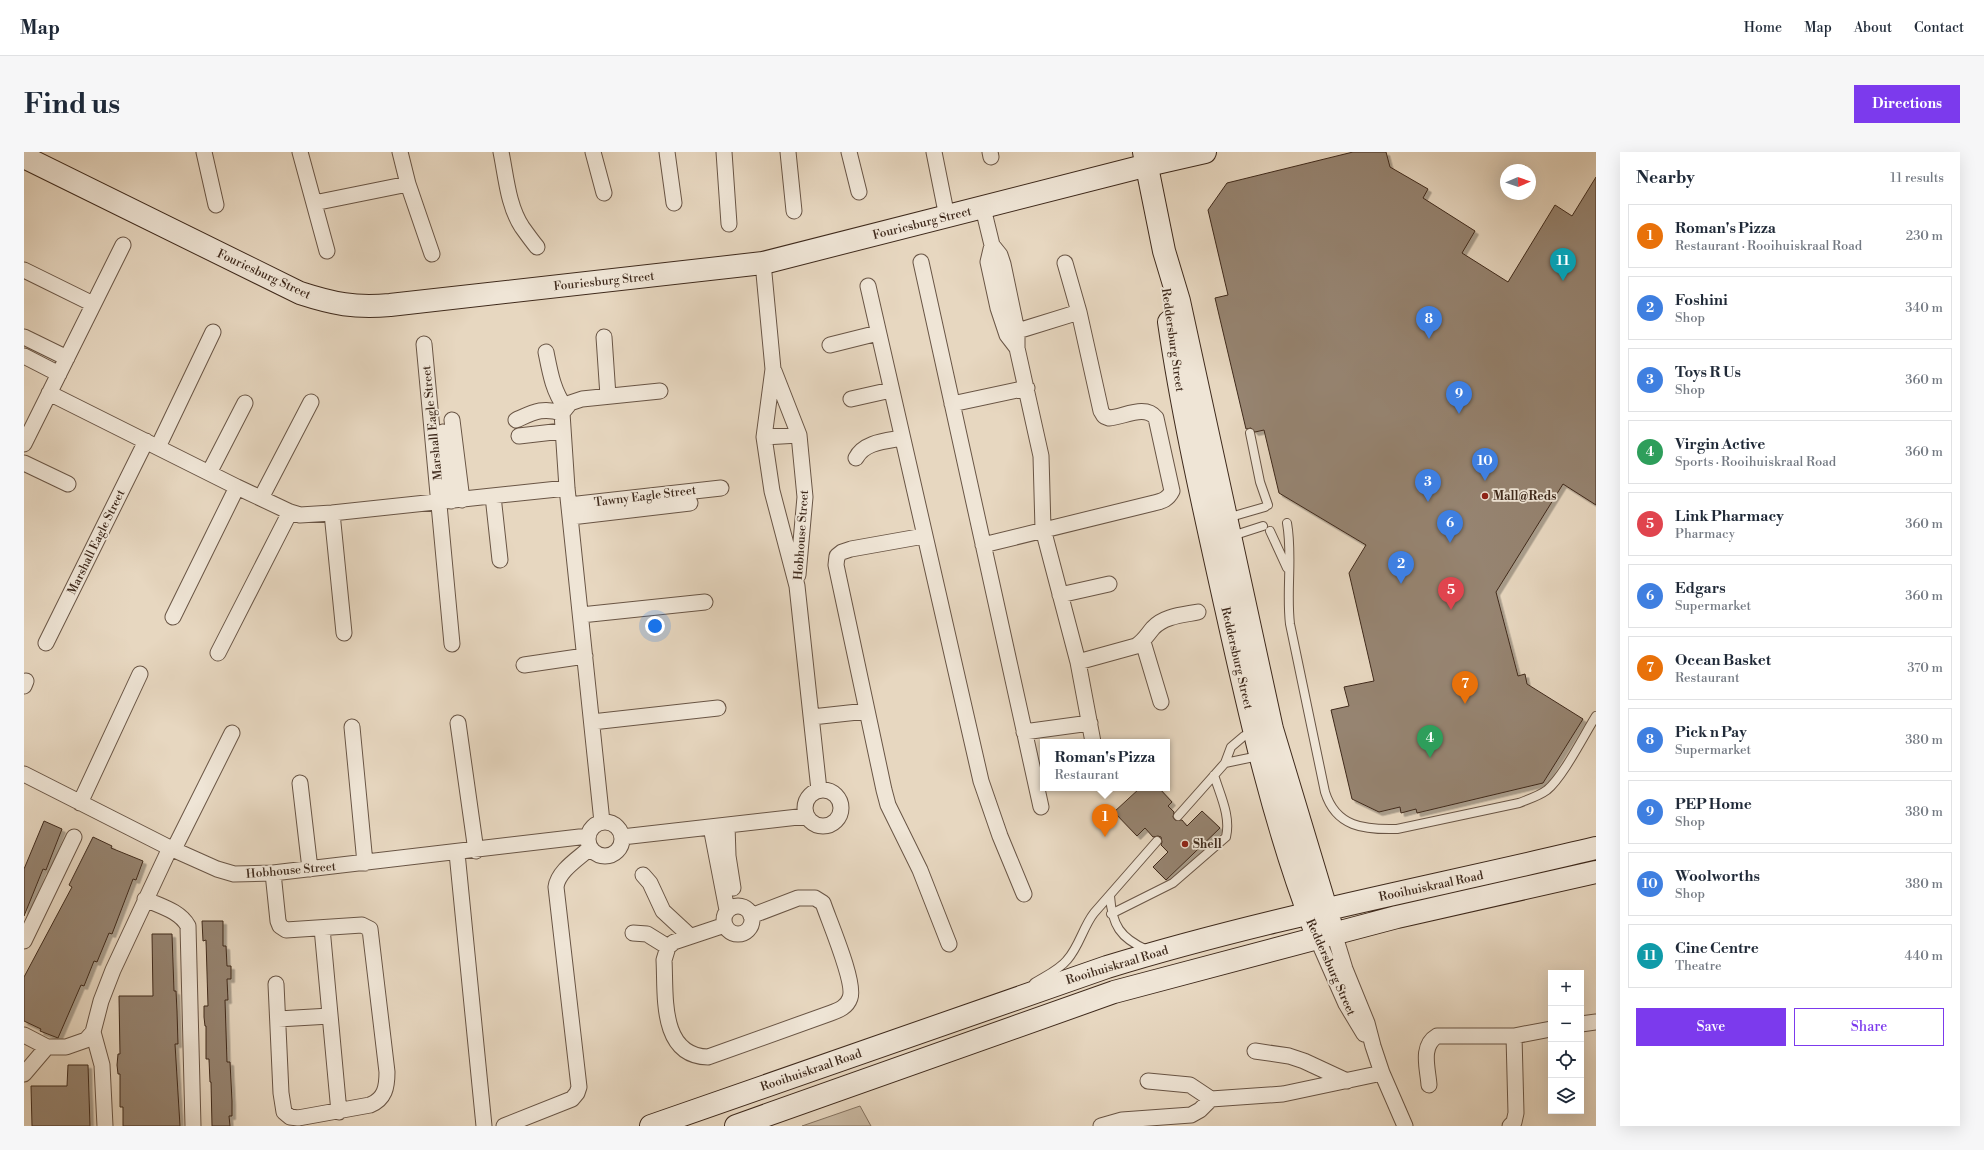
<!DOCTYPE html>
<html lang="en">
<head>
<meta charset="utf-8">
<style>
	body { margin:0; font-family:"Libre Bodoni",serif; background:#f6f6f7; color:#1f2937 }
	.controls { position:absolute; right:12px; bottom:12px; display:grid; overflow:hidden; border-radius:0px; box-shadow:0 4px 16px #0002 }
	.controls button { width:36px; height:36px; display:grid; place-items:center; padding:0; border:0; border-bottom:1px solid #e0e1e3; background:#fff; color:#1f2937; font:20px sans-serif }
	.compass { position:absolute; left:1476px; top:12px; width:36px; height:36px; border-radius:50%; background:#fff; box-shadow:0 4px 16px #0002; rotate:88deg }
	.you { position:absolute; left:631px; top:474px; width:14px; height:14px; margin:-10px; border:3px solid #fff; border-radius:50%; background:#1a73e8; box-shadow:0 0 0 6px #1a73e833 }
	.badge { display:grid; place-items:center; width:26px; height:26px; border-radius:50%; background:#7c3aed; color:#fff; font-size:13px; font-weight:700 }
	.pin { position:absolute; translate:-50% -33px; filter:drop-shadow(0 1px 2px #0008) }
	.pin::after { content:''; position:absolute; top:21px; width:14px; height:12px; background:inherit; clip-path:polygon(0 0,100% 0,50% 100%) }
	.popup { position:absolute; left:1016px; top:587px; width:130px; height:52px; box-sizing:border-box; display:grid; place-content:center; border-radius:0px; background:#fff; filter:drop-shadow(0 1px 3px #0005); font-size:13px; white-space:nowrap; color:#747a83 }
	.popup b { font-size:15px; color:#1f2937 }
	.popup::after { content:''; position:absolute; left:50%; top:100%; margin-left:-8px; border:8px solid transparent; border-top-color:#fff }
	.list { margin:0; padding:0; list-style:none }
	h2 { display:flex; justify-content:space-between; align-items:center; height:52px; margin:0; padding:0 16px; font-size:17px }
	h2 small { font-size:13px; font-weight:400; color:#747a83 }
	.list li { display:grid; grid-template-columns:26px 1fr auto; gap:12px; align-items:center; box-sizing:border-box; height:64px; margin:0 8px 8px; padding:0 8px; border:1px solid #e0e1e3; border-radius:0px }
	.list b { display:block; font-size:15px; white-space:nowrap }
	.list p { margin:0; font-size:13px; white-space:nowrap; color:#747a83 }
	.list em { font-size:13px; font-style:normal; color:#747a83 }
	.actions { display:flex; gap:8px; padding:12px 16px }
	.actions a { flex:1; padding:9px 0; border:1px solid #7c3aed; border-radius:0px; text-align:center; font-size:14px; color:#7c3aed }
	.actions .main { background:#7c3aed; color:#fff }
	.icon { flex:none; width:22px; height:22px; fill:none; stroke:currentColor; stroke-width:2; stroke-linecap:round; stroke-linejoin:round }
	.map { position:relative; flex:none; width:1572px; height:974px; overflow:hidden; border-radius:0px }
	header { display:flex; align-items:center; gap:24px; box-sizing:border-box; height:56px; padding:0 20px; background:#fff; border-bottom:1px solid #e0e1e3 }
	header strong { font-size:19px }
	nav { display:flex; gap:22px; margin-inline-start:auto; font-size:14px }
	.intro { display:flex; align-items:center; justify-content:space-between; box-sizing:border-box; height:96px; padding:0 24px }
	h1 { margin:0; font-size:28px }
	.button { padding:10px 18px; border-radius:0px; background:#7c3aed; color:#fff; font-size:14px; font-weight:700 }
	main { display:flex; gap:24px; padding:0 24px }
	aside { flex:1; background:#fff; border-radius:0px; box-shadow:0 4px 16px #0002 }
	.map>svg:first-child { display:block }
	.green { fill:#cabaa4; stroke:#847260 }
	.building { fill:#968471; stroke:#3f2a1c; filter:url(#shadow) }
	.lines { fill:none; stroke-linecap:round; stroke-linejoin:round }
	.lane-casing { stroke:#695545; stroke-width:10 }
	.street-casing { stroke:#695545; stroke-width:17 }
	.secondary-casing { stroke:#3f2a1c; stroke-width:24 }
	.lane { stroke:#efe5d6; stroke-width:8 }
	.street { stroke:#efe5d6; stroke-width:15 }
	.secondary { stroke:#efe5d6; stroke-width:22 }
	.poi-dot { fill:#8f2418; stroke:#efe5d6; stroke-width:1.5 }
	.labels { text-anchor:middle; stroke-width:3.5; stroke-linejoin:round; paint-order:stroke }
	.street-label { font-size:12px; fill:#3f2a1c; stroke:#efe5d6 }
	.poi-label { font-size:12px; font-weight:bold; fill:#3f2a1c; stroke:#efe5d6; text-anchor:start }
</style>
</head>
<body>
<header>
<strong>Map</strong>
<nav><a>Home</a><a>Map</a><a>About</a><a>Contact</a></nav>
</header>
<div class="intro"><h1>Find us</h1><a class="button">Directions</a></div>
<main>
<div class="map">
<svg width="1572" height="974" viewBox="0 0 1572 974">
	<defs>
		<filter id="shadow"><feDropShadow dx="3.5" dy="3.5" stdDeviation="0" flood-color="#0004"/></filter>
	</defs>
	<rect width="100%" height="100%" fill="#e7d7c0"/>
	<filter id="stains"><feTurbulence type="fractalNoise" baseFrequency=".005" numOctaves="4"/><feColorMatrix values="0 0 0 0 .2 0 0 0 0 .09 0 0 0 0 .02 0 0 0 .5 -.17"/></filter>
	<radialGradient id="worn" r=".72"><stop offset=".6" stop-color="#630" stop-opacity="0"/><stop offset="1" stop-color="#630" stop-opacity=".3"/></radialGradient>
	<path class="green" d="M 836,954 L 847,974 L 778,974 Z"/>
	<path class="building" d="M 1329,0 L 1362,0 L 1366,15 L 1404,37 L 1399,46 L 1451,79 L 1438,101 L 1484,130 L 1531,53 L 1548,64 L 1572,25 L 1572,353 L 1539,332 L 1472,440 L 1494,524 L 1501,522 L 1503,532 L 1559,567 L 1519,631 L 1393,661 L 1392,657 L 1377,661 L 1376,655 L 1355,660 L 1328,647 L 1307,558 L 1325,554 L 1320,535 L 1350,529 L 1325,421 L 1342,393 L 1255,341 L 1240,278 L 1231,280 L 1227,276 L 1222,277 L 1191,146 L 1204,143 L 1184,58 L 1203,31 Z
		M 1116,636 L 1135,636 L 1148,650 L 1144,654 L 1150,660 L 1149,665 L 1151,668 L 1158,668 L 1163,674 L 1178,659 L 1196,676 L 1142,728 L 1129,715 L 1144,700 L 1137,693 L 1138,690 L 1137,685 L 1134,684 L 1129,685 L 1121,676 L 1113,684 L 1090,660 Z
		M 20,669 L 38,677 L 22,718 L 19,717 L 0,764 L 0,717 Z
		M 69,685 L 88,694 L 87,696 L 119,709 L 112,728 L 109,727 L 88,782 L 85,781 L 73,810 L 70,809 L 60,834 L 57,833 L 34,886 L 16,879 L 17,877 L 0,869 L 0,825 L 48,735 L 45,733 Z
		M 178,769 L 199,769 L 199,794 L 202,794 L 203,814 L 207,814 L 207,827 L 203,827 L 204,848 L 201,848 L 203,910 L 206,910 L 208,949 L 208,964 L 205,964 L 206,974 L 188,974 L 187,930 L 186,930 L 185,907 L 182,907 L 182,874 L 181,874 L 180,865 L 180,854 L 184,854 L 182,788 L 179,789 Z
		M 128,782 L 148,782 L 150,839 L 152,839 L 153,859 L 154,892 L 151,892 L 156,974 L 99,974 L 99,955 L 96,955 L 96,922 L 94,922 L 93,913 L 94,902 L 96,902 L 95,844 L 129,844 Z
		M 44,913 L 64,913 L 66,974 L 8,974 L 7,934 L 43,934 Z"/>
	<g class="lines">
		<defs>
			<path id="lane" d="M 1226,281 L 1236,330 L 1244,353
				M 1203,366 L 1241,355
				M 1263,371 C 1269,404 1262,438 1266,472 L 1301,640 C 1312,675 1340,678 1373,677 L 1495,651 C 1505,647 1515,644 1523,638 C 1539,625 1560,583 1572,564
				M 1246,379 L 1263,416
				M 1208,384 L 1239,374
				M 1201,611 L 1235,604
				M 1154,664 L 1201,611 L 1207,595 L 1220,584 L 1230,581
				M 1086,744 C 1088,773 1096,786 1123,798
				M 1087,762 L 1149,731 L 1202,685 C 1207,664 1196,643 1190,623
				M 1010,831 C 1021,824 1035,818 1043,808 C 1055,795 1059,775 1070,761 L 1133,689"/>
			<path id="street" d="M 180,0 L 192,53
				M 276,0 L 303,99
				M 376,0 L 384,32 L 408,102
				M 477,0 C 482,24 484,54 498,75 C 503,82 508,89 513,95
				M 569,0 L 580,41
				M 643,0 L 650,51
				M 700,0 L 705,72
				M 764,0 L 770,59
				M 825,0 L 835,40
				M 910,0 L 923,65
				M 966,0 L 967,5
				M 290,51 L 384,32
				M 959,56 L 968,93 L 976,103 L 979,112 L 993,179 L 993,196 L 1017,304 L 1019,377 L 1054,510 L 1069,590
				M 968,93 L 964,110 L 974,156 L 983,183 L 993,196
				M 897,110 L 1017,655
				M 739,111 L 749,217 L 740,285 L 748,339 L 773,434 L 795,638
				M 0,118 L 69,152
				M 844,134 L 957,629 L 976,684 L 1000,742
				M 984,182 L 1055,160
				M 0,185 L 43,206
				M 580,185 L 584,244
				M 400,192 L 428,492
				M 806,193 L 854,181
				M 522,200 C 526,220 529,239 541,255
				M 0,204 L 35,222
				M 750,219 L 775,283 L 781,345 L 774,423
				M 25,241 L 213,335 L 266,360 L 276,363 L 308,361 L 543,336
				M 827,247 L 867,238
				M 928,252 L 1003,236
				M 428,268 L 438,348
				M 492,268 C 510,260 518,255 538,261
				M 419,280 L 427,349
				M 495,284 L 538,279
				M 740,285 L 775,283
				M 0,292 L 99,93
				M 134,295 L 189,180
				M 832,306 C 840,290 862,289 878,286
				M 0,311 L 44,332
				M 185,321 L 221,251
				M 469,344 L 476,408
				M 237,346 L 287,250
				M 545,353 L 697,336
				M 308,361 L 320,481
				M 547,365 L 666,351
				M 900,384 L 827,397 L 818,400 L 813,404 L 812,413 L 860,638 L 864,653 L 896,718 L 925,792
				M 959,393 L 1130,351 C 1139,349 1144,347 1148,339 L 1132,266 C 1121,252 1100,265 1085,266 L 1080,264 L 1077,259 L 1055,160 L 1041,111
				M 1036,443 L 1085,432
				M 557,463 L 681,450
				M 149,465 L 213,335
				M 1119,490 L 1137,550
				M 22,491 L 122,289
				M 194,501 L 266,360
				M 1054,510 L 1112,494 C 1120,489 1123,483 1129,476 C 1140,464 1159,463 1174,460
				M 500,513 L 561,504
				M 0,534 L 2,529
				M 788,565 L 843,559
				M 568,570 L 694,556
				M 434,571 L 452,699
				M 328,575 L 341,711
				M 1000,580 L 1066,571
				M 0,622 L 146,696 L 193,717 L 210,722 L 249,721 L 564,684
				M 276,631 L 286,717
				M781 656a18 18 0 1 1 36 0a18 18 0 1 1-36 0Z
				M 56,651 L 116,522
				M564 687a17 17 0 1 1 34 0a17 17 0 1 1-34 0Z
				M 578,670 L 543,336 L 538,261 L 546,251 L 558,247 L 636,239
				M 703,673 L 704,704 L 709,736
				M 687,675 L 703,758
				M 598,685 L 783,664
				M 150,697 L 208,581
				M 433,701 L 460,974
				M 249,721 L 254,769 L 256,774 L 262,778 L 338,773 L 346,777 L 363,920 C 363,935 361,947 346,953 L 274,966 L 266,965 L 260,960 L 257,941 L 252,832
				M 619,723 L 626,731 L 639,759 L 666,784
				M 121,747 C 136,754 156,759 164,774 L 169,974
				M700 768a14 14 0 1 1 28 0a14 14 0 1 1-28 0Z
				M 701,773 L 650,790 L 644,795 L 640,808 C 642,842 635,904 684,905 L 807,861 C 815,858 823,855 826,846 C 832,831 805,769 799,751 L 791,746 L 774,746 L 727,764
				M 298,776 L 315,960
				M 609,781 L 623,782 L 644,795
				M 1310,781 L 1321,817 L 1343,871 L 1349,894 L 1358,921 L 1381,974
				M 1293,786 L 1322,852 L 1340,882
				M 0,789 L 50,685
				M 254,867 L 306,864
				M 1557,872 L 1572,870
				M 69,880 L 78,913 L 81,974
				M 0,883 L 23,895 L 42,895 L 62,888 L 69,880 L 77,849 L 89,818 L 146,696
				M 1231,899 L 1265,904 L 1280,909 L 1323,929
				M 0,922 L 23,895
				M 1124,929 L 1166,933 L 1187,947
				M 1405,933 C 1404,917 1396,894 1413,884 L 1490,884 L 1527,877
				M 480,974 L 548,947 L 553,941 L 555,935 L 532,735 C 534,719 554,707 566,696
				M 1077,974 L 1098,968 L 1167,963 L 1176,958 L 1187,947 L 1259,942 L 1358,921
				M 1486,974 L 1490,970 L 1492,961 L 1490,884"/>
			<path id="secondary" d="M 1120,0 L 1140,99 L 1155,149 L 1248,577 L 1306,770
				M 0,5 L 276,141 C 310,152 330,156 366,153 L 739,111 L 1124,13 L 1181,0
				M 1145,170 C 1159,266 1181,361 1202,456 C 1226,564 1250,672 1290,776
				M 627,974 L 1083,815 C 1243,766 1409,735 1572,696
				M 712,974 L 1090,840 L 1373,765 L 1572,720"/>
		</defs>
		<use href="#lane" class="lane-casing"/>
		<use href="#street" class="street-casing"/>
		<use href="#secondary" class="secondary-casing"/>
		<use href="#lane" class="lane"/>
		<use href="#street" class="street"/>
		<use href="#secondary" class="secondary"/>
	</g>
	<g class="poi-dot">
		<circle cx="1461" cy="344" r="4"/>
		<circle cx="1161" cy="692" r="4"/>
	</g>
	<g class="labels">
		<g class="street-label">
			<text transform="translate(898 71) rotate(-14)" y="4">Fouriesburg Street</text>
			<text transform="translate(240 122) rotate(25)" y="4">Fouriesburg Street</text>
			<text transform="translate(580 129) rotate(-6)" y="4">Fouriesburg Street</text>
			<text transform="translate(1149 188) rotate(82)" y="4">Reddersburg Street</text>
			<text transform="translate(408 271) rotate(-96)" y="4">Marshall Eagle Street</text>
			<text transform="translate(621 344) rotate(-7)" y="4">Tawny Eagle Street</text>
			<text transform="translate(777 383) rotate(-86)" y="4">Hobhouse Street</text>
			<text transform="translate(72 390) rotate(-64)" y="4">Marshall Eagle Street</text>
			<text transform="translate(1213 506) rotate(77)" y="4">Reddersburg Street</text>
			<text transform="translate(267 718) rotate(-5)" y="4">Hobhouse Street</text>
			<text transform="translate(1407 734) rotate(-12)" y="4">Rooihuiskraal Road</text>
			<text transform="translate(1093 813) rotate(-17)" y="4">Rooihuiskraal Road</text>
			<text transform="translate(1307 815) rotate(66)" y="4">Reddersburg Street</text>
			<text transform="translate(787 918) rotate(-19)" y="4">Rooihuiskraal Road</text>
		</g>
		<g class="poi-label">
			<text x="1469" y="348">Mall@Reds</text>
			<text x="1169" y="696">Shell</text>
		</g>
	</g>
	<rect width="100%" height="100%" filter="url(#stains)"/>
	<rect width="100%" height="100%" fill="url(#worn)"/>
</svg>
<div class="controls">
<button>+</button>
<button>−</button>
<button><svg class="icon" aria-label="locate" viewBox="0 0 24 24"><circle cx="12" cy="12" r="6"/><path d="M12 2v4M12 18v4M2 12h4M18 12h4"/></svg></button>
<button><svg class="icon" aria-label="layers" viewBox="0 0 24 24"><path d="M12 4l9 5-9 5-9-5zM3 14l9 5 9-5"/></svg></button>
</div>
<svg class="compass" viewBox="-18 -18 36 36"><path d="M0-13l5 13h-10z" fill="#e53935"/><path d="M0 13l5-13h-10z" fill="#747a83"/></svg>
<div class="you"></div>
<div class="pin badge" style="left:1081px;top:685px;background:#e8710a">1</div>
<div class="popup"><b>Roman's Pizza</b>Restaurant</div>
<div class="pin badge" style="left:1377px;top:432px;background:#3f7fe0">2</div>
<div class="pin badge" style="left:1404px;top:350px;background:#3f7fe0">3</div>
<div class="pin badge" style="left:1406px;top:606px;background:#2e9e5b">4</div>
<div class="pin badge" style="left:1427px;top:458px;background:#e0444e">5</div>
<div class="pin badge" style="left:1426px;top:391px;background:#3f7fe0">6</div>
<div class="pin badge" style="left:1441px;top:552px;background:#e8710a">7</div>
<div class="pin badge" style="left:1405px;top:187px;background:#3f7fe0">8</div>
<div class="pin badge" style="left:1435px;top:262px;background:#3f7fe0">9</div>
<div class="pin badge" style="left:1461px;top:329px;background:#3f7fe0">10</div>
<div class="pin badge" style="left:1539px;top:129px;background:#0f9aa8">11</div>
</div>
<aside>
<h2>Nearby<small>11 results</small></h2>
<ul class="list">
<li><span class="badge" style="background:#e8710a">1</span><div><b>Roman's Pizza</b><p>Restaurant · Rooihuiskraal Road</p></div><em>230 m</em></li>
<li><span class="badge" style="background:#3f7fe0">2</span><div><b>Foshini</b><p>Shop</p></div><em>340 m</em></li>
<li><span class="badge" style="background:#3f7fe0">3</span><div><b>Toys R Us</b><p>Shop</p></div><em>360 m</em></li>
<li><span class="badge" style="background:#2e9e5b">4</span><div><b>Virgin Active</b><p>Sports · Rooihuiskraal Road</p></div><em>360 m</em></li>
<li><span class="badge" style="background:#e0444e">5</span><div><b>Link Pharmacy</b><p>Pharmacy</p></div><em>360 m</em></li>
<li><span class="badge" style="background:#3f7fe0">6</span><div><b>Edgars</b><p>Supermarket</p></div><em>360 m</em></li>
<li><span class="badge" style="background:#e8710a">7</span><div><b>Ocean Basket</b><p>Restaurant</p></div><em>370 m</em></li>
<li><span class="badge" style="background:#3f7fe0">8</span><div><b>Pick n Pay</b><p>Supermarket</p></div><em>380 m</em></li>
<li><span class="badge" style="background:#3f7fe0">9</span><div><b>PEP Home</b><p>Shop</p></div><em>380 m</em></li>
<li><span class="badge" style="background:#3f7fe0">10</span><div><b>Woolworths</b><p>Shop</p></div><em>380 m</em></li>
<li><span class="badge" style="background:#0f9aa8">11</span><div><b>Cine Centre</b><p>Theatre</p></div><em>440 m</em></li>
</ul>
<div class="actions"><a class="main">Save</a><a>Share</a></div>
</aside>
</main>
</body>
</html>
